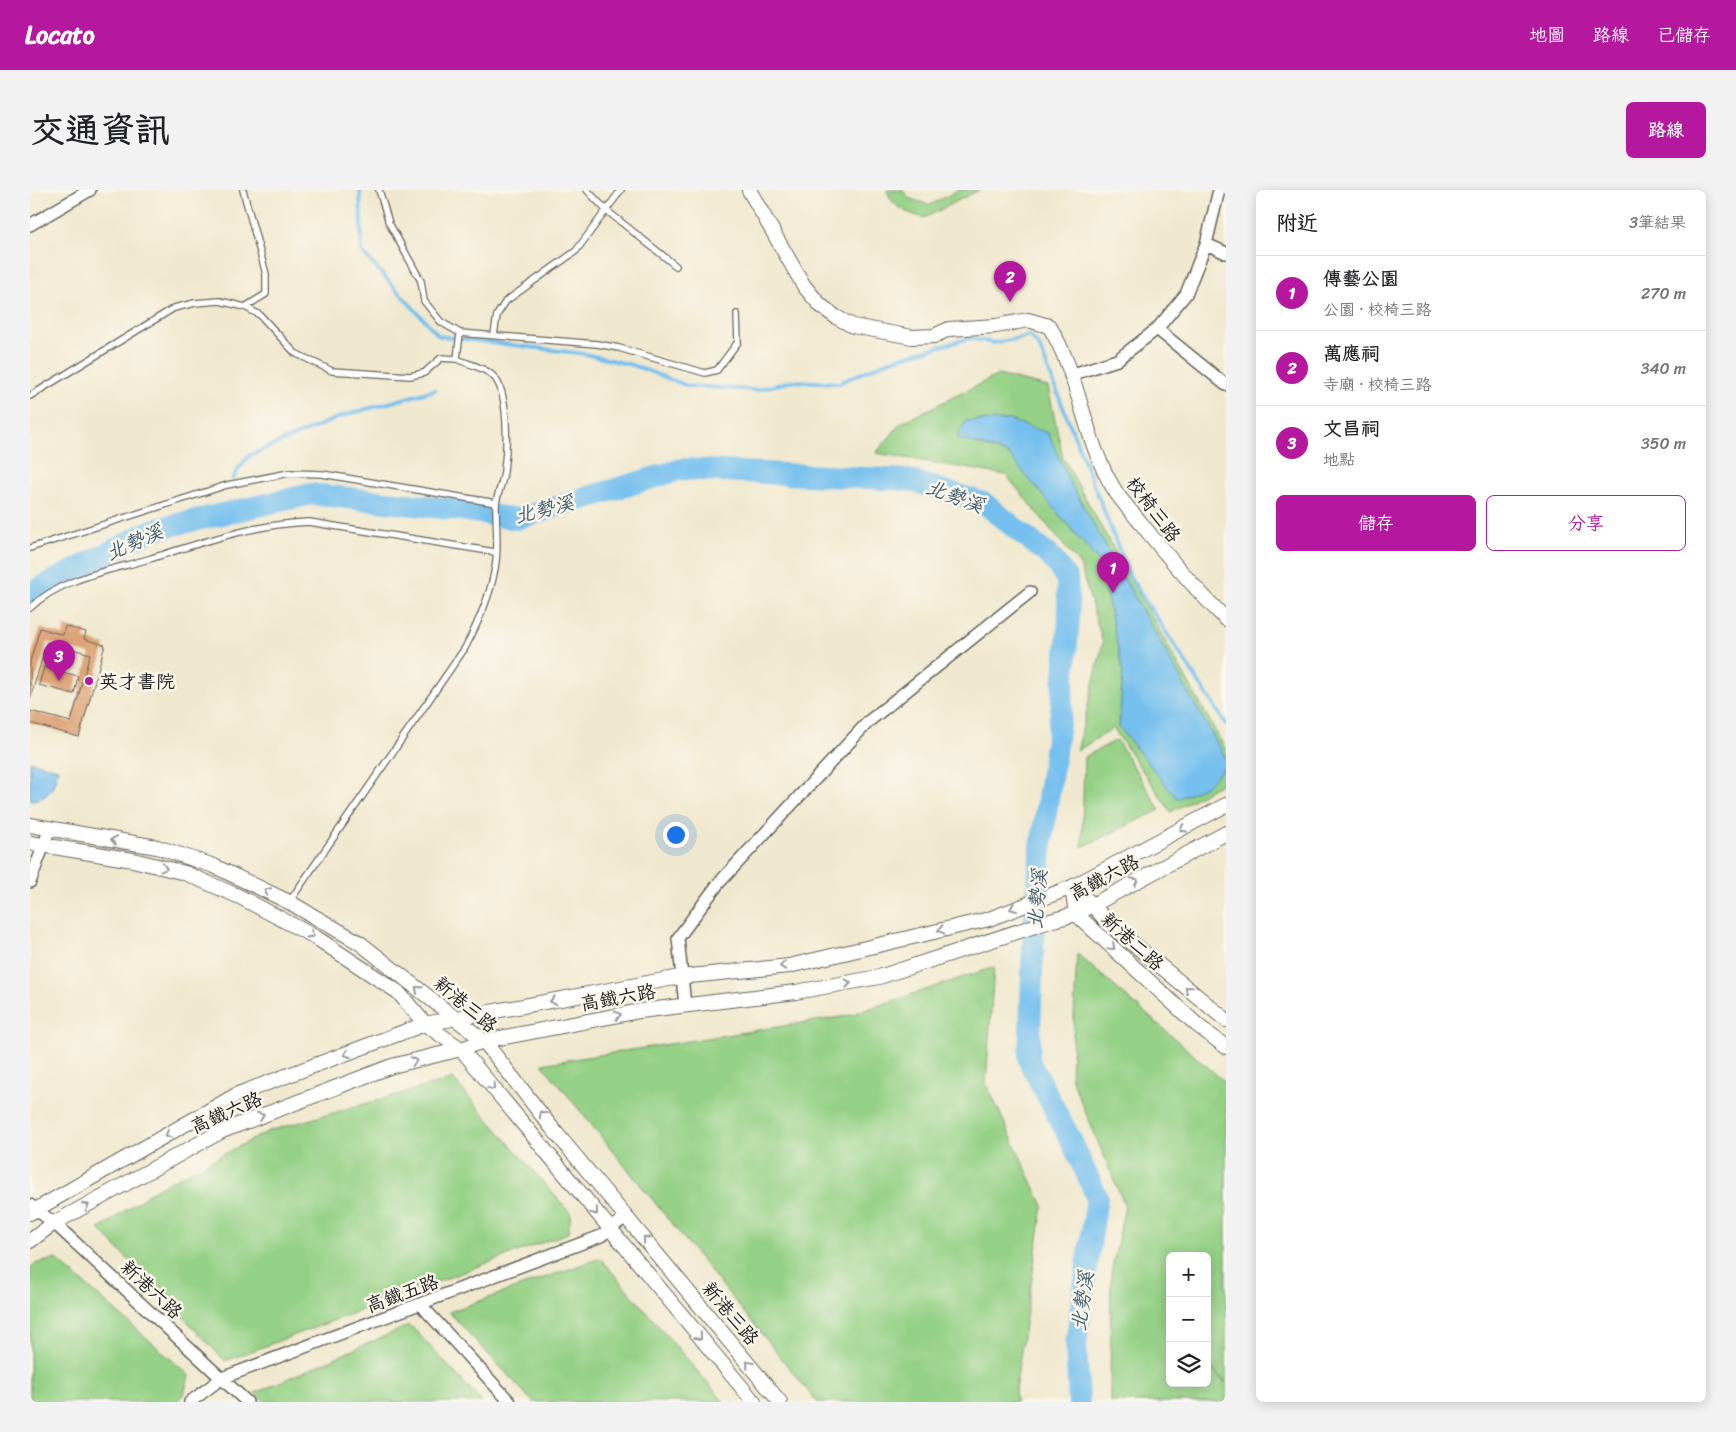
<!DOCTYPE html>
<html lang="zh-TW">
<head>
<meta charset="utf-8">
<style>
	body { margin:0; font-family:Sriracha,"LXGW WenKai TC",sans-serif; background:#f2f2f2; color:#202124 }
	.controls { position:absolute; right:15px; bottom:15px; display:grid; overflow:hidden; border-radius:8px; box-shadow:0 2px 12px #0003 }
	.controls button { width:45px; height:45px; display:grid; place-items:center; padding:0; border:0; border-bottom:1px solid #e0e0e0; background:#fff; color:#202124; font:25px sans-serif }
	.you { position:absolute; left:645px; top:644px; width:18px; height:18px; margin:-12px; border:4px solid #fff; border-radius:50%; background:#1a73e8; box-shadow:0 0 0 8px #1a73e833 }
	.badge { display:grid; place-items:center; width:32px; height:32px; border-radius:50%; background:#b5179e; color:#fff; font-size:16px; font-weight:700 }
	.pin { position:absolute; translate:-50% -41px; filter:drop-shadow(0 1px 2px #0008) }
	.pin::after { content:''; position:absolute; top:26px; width:18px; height:15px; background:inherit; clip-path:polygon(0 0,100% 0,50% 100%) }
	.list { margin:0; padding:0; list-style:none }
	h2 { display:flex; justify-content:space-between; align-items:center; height:65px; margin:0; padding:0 20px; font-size:21px }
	h2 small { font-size:16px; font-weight:400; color:#757577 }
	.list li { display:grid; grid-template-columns:32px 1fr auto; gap:15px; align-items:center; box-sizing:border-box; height:75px; padding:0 20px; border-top:1px solid #e0e0e0 }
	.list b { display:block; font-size:19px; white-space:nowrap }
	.list p { margin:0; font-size:16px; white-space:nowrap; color:#757577 }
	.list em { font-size:16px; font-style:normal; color:#757577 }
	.actions { display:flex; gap:10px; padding:15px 20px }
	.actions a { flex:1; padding:11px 0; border:1px solid #b5179e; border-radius:8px; text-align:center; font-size:18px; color:#b5179e }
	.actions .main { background:#b5179e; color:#fff }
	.icon { flex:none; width:28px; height:28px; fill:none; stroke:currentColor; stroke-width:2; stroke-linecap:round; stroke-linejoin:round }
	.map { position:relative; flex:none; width:1196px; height:1212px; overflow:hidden; border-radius:8px }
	header { display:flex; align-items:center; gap:30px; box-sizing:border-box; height:70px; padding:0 25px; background:#b5179e; color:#fff }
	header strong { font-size:24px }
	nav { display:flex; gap:28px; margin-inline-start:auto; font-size:18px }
	.intro { display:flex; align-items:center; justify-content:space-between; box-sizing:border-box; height:120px; padding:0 30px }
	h1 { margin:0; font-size:35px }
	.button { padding:12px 22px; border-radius:8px; background:#b5179e; color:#fff; font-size:18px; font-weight:700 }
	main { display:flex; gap:30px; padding:0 30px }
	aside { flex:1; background:#fff; border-radius:8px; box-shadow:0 2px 12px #0003 }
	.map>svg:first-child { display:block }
	.green { fill:#94d085; stroke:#587650 }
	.water { fill:#74bfee; stroke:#486e85 }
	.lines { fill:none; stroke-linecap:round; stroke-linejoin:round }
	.stream { stroke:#74bfee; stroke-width:4 }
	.river { stroke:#74bfee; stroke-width:22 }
	.building { fill:#dda276 }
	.service-casing { stroke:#66635a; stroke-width:8 }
	.minor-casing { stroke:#66635a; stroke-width:14 }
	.tertiary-casing { stroke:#66635a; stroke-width:16 }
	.service { stroke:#fff; stroke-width:5.5 }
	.minor { stroke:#fff; stroke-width:11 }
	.tertiary { stroke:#fff; stroke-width:14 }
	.oneway { stroke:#999 }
	.poi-dot { fill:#b5179e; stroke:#fbf7ec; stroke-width:2 }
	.labels { text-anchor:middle; stroke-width:5; stroke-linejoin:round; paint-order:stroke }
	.street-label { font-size:19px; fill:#1c1c1c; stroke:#fbf7ec }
	.poi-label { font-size:19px; fill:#1c1c1c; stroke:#fbf7ec; text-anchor:start }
	.water-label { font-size:20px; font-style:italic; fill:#3f5d70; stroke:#fbf7ec }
</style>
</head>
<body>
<header>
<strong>Locato</strong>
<nav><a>地圖</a><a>路線</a><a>已儲存</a></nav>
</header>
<div class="intro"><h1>交通資訊</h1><a class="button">路線</a></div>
<main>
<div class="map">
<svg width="1196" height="1212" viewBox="0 0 1196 1212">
	<rect width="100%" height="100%" fill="#fbf7ec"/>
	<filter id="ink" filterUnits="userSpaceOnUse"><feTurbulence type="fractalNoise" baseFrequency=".02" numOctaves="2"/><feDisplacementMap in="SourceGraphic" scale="10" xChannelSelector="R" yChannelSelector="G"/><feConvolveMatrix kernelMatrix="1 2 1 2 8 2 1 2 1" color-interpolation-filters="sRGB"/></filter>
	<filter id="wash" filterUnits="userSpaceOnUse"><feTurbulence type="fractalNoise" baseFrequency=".0096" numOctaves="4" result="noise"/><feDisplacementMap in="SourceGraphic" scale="20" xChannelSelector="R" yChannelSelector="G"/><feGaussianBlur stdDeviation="1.12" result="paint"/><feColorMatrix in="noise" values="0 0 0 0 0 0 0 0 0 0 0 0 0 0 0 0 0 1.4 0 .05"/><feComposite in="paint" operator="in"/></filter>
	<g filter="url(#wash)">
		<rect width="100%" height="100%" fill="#f0e8ce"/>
		<path class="green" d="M 857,0 L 872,0 L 881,9 L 900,15 L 928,0 L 949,0 L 894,28 C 878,23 862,18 857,0 Z
			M 968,185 L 1018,197 L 1033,268 L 1196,560 L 1196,591 L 1141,622 L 1083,538 L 1047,561 L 1073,453 L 1050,375 L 976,285 L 846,263 L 871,233 Z
			M 1087,550 L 1130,620 L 1052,657 L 1054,567 Z
			M 1047,764 L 1196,893 L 1196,1192 L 1177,1174 L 1177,1066 L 1140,1066 L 1140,1193 L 1177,1193 L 1177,1175 L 1196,1193 L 1196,1212 L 1080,1212 L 1081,1084 L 1095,1016 L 1041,888 Z
			M 964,777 L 956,893 L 1013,1016 L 985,1200 L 986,1212 L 787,1212 L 512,874 L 817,826 Z
			M 423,889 L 541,1024 L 538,1043 L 195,1171 L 69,1039 L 126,999 L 239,941 Z
			M 570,1068 L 694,1212 L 503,1212 L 419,1122 Z
			M 26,1069 L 159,1185 L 154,1205 L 145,1212 L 0,1212 L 0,1079 L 7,1073 Z
			M 380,1135 L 452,1212 L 235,1212 L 225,1203 Z"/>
		<path class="water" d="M 979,230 L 1018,243 L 1041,294 L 1196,569 L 1196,576 L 1176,596 L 1147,609 L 1089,537 L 1093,483 L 1070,373 L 978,264 L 927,248 L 936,231 Z
			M 0,571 L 28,579 C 24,595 21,610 0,610 Z"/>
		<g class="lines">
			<path class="stream" d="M 330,0 L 332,62 L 409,146 L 555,164 L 602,175 L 658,196 L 726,200 L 762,191 L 809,193 L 861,170 L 940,148 L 964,153 L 1000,146 L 1009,156 L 1100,387 L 1196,534
				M 203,289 L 208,279 L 219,266 L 262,247 L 312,226 L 405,200"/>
			<path class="river" d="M 0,403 L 122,340 L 281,304 L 431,320 L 486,329 L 652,279 L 879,290 L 954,313 L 1022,368 L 1037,389 L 1039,429 L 1031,521 L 1011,657 L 1003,756 L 999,871 L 1042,952 L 1067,1007 L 1046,1154 L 1049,1212"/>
		</g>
		<g id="blocks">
			<path class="building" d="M 35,436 L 56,442 L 54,449 L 75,455 L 49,547 L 0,533 L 0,521 L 41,532 L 60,464 L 17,452 L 0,509 L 0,472 L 10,438 L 33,445 Z
				M 14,477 L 48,486 L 44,504 L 9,495 Z"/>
		</g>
	</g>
	<g filter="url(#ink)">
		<use href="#blocks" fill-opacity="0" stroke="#66635a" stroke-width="1"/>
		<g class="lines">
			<defs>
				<path id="service" d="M 213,0 L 236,84 L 236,104 L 215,117
					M 349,0 L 359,33 L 391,91 L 394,111 L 411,132 L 430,143 L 567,154 L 589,158 L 675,183 L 687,180 L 708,152 L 707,124
					M 557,0 L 576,20 L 646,76
					M 464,145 L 467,125 L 476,111 L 546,61 L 591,0
					M 0,206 L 144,118 L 165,113 L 190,111 L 215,117 L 230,125 L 265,163 L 302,181 L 380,186 L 394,183 L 411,168 L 427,169
					M 0,358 L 197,295 L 259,283 L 292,284 L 466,313
					M 0,418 C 31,388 78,381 119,369 C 171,353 223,334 279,332 L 465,362
					M 259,712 L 435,458 C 447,435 459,410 464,383 C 469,361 466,338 466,315 C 467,303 473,293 474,281 C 477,259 480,200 462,185 C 454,177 437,174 427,169 L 430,143"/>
				<path id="minor" d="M 0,35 L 60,0
					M 1176,54 L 1196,63
					M 1127,139 L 1196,195
					M 1040,185 L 1087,170 L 1127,139 L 1156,104 L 1176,54 L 1189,0
					M 0,692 L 20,638
					M 655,815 L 648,748 L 688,694 L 839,531 L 1000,402
					M 0,1015 L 24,1033 L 217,1212
					M 391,1115 L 480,1212
					M 160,1212 L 192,1188 L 571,1046 L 597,1026"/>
				<path id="tertiary" d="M 719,0 L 774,96 L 790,115 L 806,127 L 823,136 L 882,147 L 904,146 L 919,139 L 966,136 L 998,130 L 1019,136 C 1050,185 1053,249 1084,299 C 1091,311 1101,321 1110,332 C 1137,366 1165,399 1196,429
					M 0,635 L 127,657 L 184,676 L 259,712 L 330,753 L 454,851 L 522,938 L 750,1212
					M 0,653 L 103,670 L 155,683 L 210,707 L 285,747 L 368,802 L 395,834 L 431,859 L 724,1212
					M 1042,697 L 1046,724 L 1167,835 L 1196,857
					M 1042,697 L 1062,714 L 1078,733 L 1196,830
					M 0,1023 L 208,904 L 395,834 L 650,787 L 759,776 L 959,729 L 1042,697 L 1196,615
					M 0,1051 L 24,1033 L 192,941 L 362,876 L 431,859 L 454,851 L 610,821 L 766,802 L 849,787 L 1020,731 L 1046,724 L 1196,643"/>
			</defs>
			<use href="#service" class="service-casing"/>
			<use href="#minor" class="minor-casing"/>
			<use href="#tertiary" class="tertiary-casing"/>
			<use href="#service" class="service"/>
			<use href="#minor" class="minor"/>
			<use href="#tertiary" class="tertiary"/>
		</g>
		<defs><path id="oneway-chevron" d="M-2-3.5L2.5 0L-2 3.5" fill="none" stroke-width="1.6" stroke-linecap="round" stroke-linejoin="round" transform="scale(1.25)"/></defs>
		<g class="oneway">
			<use href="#oneway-chevron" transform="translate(1153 639) rotate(153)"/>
			<use href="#oneway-chevron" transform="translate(84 650) rotate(-170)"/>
			<use href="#oneway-chevron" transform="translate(134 678) rotate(15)"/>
			<use href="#oneway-chevron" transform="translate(1105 691) rotate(-28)"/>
			<use href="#oneway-chevron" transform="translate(237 701) rotate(-154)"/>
			<use href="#oneway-chevron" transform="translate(983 718) rotate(157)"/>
			<use href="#oneway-chevron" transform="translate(911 740) rotate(167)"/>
			<use href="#oneway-chevron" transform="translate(281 745) rotate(30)"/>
			<use href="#oneway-chevron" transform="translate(1082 757) rotate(42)"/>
			<use href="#oneway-chevron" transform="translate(753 776) rotate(173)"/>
			<use href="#oneway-chevron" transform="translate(818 793) rotate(-10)"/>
			<use href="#oneway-chevron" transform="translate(388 799) rotate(-141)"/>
			<use href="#oneway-chevron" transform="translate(1158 799) rotate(-140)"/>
			<use href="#oneway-chevron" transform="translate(523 811) rotate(169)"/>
			<use href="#oneway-chevron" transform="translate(588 825) rotate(-11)"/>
			<use href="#oneway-chevron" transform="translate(317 864) rotate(160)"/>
			<use href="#oneway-chevron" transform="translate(384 871) rotate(-14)"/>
			<use href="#oneway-chevron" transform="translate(462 897) rotate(50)"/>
			<use href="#oneway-chevron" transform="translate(512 924) rotate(-128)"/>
			<use href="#oneway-chevron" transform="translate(231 926) rotate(-21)"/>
			<use href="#oneway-chevron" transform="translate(138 945) rotate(150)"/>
			<use href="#oneway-chevron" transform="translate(56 1016) rotate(-29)"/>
			<use href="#oneway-chevron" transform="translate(565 1022) rotate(51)"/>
			<use href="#oneway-chevron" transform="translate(616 1049) rotate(-129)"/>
			<use href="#oneway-chevron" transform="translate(669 1147) rotate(50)"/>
			<use href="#oneway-chevron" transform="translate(719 1174) rotate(-130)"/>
		</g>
	</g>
	<circle class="poi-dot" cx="59" cy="491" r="5"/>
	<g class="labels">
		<g class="street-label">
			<text transform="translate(1124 319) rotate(53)" y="7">校椅三路</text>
			<text transform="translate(1074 687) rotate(-28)" y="7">高鐵六路</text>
			<text transform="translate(1103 751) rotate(42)" y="7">新港二路</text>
			<text transform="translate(588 807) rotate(-10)" y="7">高鐵六路</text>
			<text transform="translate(436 814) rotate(40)" y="7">新港三路</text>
			<text transform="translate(196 922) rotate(-24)" y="7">高鐵六路</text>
			<text transform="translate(122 1099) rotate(43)" y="7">新港六路</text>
			<text transform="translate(372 1103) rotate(-20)" y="7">高鐵五路</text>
			<text transform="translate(701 1123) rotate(50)" y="7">新港三路</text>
		</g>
		<g class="poi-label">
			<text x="69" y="498">英才書院</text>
		</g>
		<g class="water-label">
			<text transform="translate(925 306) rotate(20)" y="7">北勢溪</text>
			<text transform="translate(514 319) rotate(-14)" y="7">北勢溪</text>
			<text transform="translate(104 352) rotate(-24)" y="7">北勢溪</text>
			<text transform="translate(1007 709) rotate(-85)" y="7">北勢溪</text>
			<text transform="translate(1052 1111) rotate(-82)" y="7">北勢溪</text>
		</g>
	</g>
</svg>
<div class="controls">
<button>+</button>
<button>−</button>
<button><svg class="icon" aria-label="layers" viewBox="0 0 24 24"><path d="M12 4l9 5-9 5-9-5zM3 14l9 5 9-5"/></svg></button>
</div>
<div class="you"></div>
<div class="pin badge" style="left:1083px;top:403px">1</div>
<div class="pin badge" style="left:980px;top:112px">2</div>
<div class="pin badge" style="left:29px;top:491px">3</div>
</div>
<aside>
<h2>附近<small>3筆結果</small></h2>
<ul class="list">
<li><span class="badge">1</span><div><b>傳藝公園</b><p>公園 · 校椅三路</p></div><em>270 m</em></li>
<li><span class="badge">2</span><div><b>萬應祠</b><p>寺廟 · 校椅三路</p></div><em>340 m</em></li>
<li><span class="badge">3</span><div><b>文昌祠</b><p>地點</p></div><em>350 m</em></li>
</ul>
<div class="actions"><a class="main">儲存</a><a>分享</a></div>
</aside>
</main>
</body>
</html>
